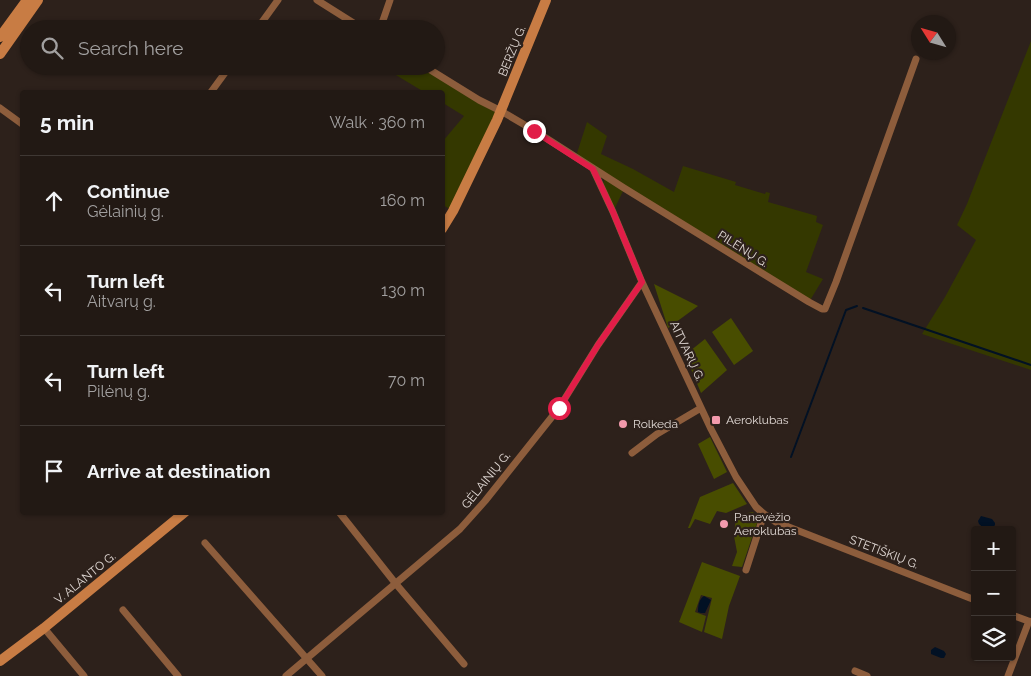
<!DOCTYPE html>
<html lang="en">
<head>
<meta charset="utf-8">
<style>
	body { margin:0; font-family:Raleway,sans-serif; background:#2a221d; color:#f1f3f6 }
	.controls { position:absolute; right:15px; bottom:15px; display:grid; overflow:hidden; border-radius:5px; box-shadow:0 1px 4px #0004 }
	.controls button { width:45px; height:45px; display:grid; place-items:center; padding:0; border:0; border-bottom:1px solid #3f3834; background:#221914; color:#f1f3f6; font:25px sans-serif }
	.compass { position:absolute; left:911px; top:15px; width:45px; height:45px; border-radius:50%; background:#221914; box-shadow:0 1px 4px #0004; rotate:307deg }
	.stop { position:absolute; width:15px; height:15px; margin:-11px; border:4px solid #e11d48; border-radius:50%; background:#fff }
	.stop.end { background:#e11d48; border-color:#fff; box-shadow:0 1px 5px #0008 }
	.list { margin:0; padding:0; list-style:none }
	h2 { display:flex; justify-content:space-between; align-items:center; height:65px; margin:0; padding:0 20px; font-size:21px }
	h2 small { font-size:16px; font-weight:400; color:#a2a0a0 }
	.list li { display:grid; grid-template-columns:32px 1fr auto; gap:15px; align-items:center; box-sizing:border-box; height:90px; padding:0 20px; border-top:1px solid #3f3834 }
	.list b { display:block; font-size:19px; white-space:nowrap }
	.list p { margin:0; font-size:16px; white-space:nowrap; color:#a2a0a0 }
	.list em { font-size:16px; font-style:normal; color:#a2a0a0 }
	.icon { flex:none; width:28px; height:28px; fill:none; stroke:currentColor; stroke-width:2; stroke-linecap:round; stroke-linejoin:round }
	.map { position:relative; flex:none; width:1031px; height:676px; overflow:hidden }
	.search { position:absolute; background:#221914; box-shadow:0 1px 4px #0004; left:20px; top:20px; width:425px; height:55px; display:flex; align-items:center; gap:12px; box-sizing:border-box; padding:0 18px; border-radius:28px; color:#a2a0a0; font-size:19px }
	.panel { position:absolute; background:#221914; box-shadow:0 1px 4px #0004; left:20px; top:90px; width:425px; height:425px; border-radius:5px }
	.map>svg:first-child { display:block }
	.green { fill:#343800 }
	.forest { fill:#484d00 }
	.water { fill:#021124 }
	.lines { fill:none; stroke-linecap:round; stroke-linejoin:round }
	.stream { stroke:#021124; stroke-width:2 }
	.minor { stroke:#8d5d3c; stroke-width:7 }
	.secondary { stroke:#c87c44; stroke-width:10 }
	.route { stroke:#e11d48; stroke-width:6 }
	.poi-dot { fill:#f29aac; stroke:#2d211b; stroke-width:2 }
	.labels { text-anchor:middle; stroke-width:4.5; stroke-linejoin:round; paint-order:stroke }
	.street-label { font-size:12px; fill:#e0d8d4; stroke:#2d211b }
	.poi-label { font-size:12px; fill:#e0d8d4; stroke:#2d211b; text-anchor:start }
</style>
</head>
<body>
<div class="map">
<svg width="1031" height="676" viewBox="0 0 1031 676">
	<rect width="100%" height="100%" fill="#2d211b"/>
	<path class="green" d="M 1031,41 L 1031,370 L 922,334 L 945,297 L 976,240 L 957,225 L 967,204 Z
		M 381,66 L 424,66 L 501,111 L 453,211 L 443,205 L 443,141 L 464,116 L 443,103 L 442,92 L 424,92 Z
		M 587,122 L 607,136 L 601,154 L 633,169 L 674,192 L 683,166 L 736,182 L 735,185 L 765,194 L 766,192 L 770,193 L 768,202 L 817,216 L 816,222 L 823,225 L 806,272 L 823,279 L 809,302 L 624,189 L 613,212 L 603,187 L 605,174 L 579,156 L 577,153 Z"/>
	<path class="forest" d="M 654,284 L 698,306 L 668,328 Z
		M 731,318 L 753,351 L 734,365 L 712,332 Z
		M 705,339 L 727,370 L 701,393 L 685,355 Z
		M 710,437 L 727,472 L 714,479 L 698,444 Z
		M 733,483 L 747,504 L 726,513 L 717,511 L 710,524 L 695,519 L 690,528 L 688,528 L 700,497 Z
		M 753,512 L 758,520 L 742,567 L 732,566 L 737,552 L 734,536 L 736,515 Z
		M 702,562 L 740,576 L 729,606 L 722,639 L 704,632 L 712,598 L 701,595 L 695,612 L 706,616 L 702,632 L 679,622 Z"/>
	<path class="water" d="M 981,516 L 992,519 L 995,523 L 995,525 L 991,530 L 986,530 L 979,524 L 978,521 Z
		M 704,596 L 711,600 L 705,613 L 701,613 L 698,612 C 698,606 699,599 704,596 Z
		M 935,647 L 944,651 L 946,654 L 944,658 L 941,658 L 931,654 L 931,650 Z"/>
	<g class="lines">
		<path class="stream" d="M 863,308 L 1031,365
			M 791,457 L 846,310 L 857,306"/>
		<path class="minor" d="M 317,0 L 363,29
			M 257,29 L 278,0
			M 380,29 L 390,0
			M 424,66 L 479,100 L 501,111 L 535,131 L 624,188 L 809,302 L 822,309 L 825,309 L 836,282 L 916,59
			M 211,92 L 230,66
			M 0,108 L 22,124
			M 593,169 L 613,212 L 642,282 L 711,429 L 736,477 L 756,507 L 764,514 L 776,522 L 975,600
			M 632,453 L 657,434 L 701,408
			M 339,512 L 396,584 L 464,664
			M 205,543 L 322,676
			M 746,570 L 764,514
			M 123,610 L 178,676
			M 1012,615 L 1031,622
			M 44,628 L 84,676
			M 855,671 L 867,676
			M 286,676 L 460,529 L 485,501 L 559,408 L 598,345 L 642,282
			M 1008,676 L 1029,621"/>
		<path class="secondary" d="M 0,37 L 27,0
			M 0,54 L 38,0
			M 442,229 L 453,211 L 497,120 L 546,0
			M 0,661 L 44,628 L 185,512"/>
	</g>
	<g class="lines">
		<path class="route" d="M 534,131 L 593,169 L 613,212 L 642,282 L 598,345 L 559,408"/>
	</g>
	<g class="poi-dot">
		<rect x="711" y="415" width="10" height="10" rx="2.5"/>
		<circle cx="623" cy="424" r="5"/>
		<circle cx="724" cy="524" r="5"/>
	</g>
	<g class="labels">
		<g class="street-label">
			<text transform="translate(512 51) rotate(-68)" y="4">BERŽŲ G.</text>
			<text transform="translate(743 249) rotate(32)" y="4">PILĖNŲ G.</text>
			<text transform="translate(687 351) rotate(65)" y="4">AITVARŲ G.</text>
			<text transform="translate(486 480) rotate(-51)" y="4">GĖLAINIŲ G.</text>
			<text transform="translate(884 552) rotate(21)" y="4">STETIŠKIŲ G.</text>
			<text transform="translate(85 578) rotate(-39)" y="4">V. ALANTO G.</text>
		</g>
		<g class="poi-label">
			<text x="726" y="424">Aeroklubas</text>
			<text x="633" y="428">Rolkeda</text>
			<text x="734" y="521">Panevėžio<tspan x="734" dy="14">Aeroklubas</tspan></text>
		</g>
	</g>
</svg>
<div class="controls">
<button>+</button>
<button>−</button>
<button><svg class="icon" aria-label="layers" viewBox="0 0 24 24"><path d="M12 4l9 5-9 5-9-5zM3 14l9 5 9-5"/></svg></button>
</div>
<svg class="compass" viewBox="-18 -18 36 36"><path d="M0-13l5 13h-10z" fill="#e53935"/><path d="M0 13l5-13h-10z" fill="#a2a0a0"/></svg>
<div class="stop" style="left:559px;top:408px"></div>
<div class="stop end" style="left:534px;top:131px"></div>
<div class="search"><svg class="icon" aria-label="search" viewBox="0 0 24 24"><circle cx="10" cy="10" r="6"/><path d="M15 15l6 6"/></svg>Search here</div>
<section class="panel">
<h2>5 min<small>Walk · 360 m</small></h2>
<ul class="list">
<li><svg class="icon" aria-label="ahead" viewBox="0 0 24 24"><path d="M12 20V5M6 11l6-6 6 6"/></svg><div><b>Continue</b><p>Gėlainių g.</p></div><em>160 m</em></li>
<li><svg class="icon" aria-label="left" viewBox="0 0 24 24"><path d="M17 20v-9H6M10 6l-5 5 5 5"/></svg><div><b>Turn left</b><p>Aitvarų g.</p></div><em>130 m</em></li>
<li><svg class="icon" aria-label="left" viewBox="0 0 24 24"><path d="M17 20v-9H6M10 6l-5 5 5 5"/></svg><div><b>Turn left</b><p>Pilėnų g.</p></div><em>70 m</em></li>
<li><svg class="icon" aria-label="arrive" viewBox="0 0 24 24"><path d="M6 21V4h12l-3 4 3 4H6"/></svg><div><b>Arrive at destination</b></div></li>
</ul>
</section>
</div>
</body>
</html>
